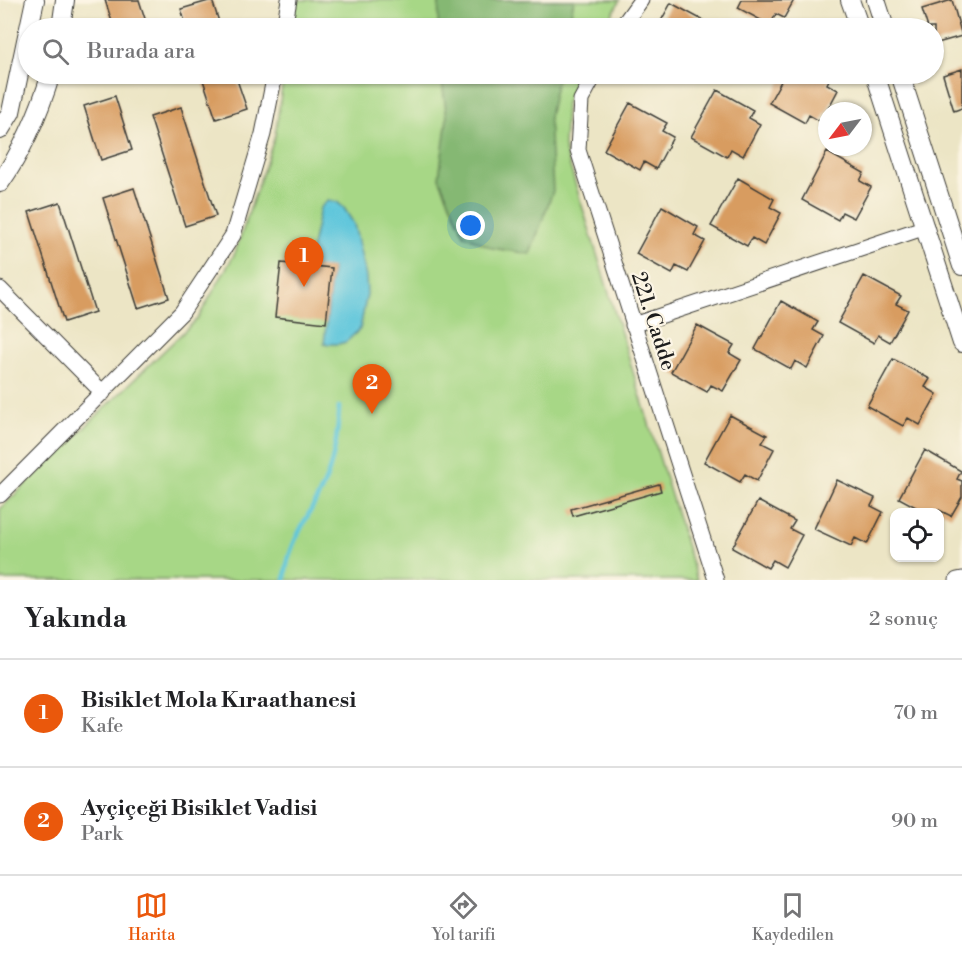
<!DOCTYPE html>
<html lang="tr">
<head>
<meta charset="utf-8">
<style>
	body { margin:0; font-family:"Libre Bodoni",serif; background:#f6f6f6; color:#202124 }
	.controls { position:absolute; right:18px; bottom:18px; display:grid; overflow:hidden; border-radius:12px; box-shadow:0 2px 4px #0004 }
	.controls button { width:54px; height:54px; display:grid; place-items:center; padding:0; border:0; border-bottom:2px solid #e0e0e0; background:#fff; color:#202124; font:30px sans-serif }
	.compass { position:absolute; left:818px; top:102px; width:54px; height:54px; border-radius:50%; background:#fff; box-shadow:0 2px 4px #0004; rotate:238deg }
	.you { position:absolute; left:471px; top:226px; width:21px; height:21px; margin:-15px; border:4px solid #fff; border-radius:50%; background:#1a73e8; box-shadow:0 0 0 9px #1a73e833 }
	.badge { display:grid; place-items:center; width:39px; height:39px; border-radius:50%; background:#ea580c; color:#fff; font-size:20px; font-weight:700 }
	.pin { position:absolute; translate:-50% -50px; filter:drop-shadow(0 2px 3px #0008) }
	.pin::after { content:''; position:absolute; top:32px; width:21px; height:18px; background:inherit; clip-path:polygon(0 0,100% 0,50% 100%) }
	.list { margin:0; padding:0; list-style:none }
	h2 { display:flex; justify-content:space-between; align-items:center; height:78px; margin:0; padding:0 24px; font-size:26px }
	h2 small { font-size:20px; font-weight:400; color:#757577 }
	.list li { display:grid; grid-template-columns:39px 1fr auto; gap:18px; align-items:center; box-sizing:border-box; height:108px; padding:0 24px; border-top:2px solid #e0e0e0 }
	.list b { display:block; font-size:22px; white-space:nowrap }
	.list p { margin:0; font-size:20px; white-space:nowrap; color:#757577 }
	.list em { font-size:20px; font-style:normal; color:#757577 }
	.icon { flex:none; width:33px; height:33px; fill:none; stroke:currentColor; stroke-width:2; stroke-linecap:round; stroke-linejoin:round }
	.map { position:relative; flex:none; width:962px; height:580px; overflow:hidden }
	.search { position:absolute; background:#fff; box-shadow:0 2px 4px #0004; left:18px; right:18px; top:18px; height:66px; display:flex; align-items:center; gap:15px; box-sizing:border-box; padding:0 21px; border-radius:33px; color:#757577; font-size:22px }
	.sheet { height:294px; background:#fff }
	nav { display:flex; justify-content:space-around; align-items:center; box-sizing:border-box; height:84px; border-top:2px solid #e0e0e0; background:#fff; font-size:16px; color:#757577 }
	nav a { display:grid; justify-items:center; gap:3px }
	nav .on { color:#ea580c }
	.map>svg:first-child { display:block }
	.green { fill:#a7d786; stroke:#627a51; stroke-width:1.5 }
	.forest { fill:#85b873; stroke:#506a48; stroke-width:1.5 }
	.water { fill:#5ec6db; stroke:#3d717c; stroke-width:1.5 }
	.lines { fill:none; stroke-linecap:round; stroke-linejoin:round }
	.stream { stroke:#5ec6db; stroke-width:4.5 }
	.building { fill:#d89c61 }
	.minor-casing { stroke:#3b3a35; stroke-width:17 }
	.tertiary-casing { stroke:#3b3a35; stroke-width:20 }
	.minor { stroke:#fff; stroke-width:15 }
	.tertiary { stroke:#fff; stroke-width:18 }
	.labels { text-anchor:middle; stroke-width:4.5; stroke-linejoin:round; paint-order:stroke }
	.street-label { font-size:21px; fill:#1c1c1c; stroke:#fcf5e5 }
</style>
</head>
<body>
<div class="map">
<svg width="962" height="580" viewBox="0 0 962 580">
	<rect width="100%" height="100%" fill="#fcf5e5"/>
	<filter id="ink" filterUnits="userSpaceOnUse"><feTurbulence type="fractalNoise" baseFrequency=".0167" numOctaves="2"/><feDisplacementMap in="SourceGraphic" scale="12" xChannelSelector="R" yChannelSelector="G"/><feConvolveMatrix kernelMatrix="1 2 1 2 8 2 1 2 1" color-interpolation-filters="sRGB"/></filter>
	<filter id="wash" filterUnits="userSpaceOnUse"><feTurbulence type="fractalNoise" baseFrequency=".008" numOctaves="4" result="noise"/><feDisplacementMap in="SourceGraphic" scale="24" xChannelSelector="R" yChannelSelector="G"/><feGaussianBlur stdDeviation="1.35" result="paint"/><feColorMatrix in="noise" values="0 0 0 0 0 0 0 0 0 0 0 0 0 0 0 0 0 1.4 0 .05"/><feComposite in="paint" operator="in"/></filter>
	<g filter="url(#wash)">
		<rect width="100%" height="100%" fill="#ece5c5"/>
		<path class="green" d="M 297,0 L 620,0 L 605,28 L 291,28 Z
			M 284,74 L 581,74 L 566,103 L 564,147 L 697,580 L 0,580 L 0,509 L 198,318 L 235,253 L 275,136 Z"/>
		<path class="forest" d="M 439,0 L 574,0 L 568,28 L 438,28 Z
			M 441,74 L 558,74 L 549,117 L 553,191 L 530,254 L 492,248 L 464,235 L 439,178 L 447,118 Z"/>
		<path class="water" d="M 328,200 L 337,202 L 344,208 L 354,224 L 366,277 L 367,294 L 360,329 L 346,342 L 338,344 L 324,344 L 332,269 L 308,266 L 320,208 Z"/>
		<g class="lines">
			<path class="stream" d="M 285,580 C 287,544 307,520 322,489 C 334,463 338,436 339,407"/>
		</g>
		<g id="blocks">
			<path class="building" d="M 105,0 L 139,0 L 148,28 L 114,28 Z
				M 212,0 L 221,28 L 187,28 L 181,9 Z
				M 742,0 L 794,0 L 784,18 L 776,14 L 770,25 L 738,8 Z
				M 952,0 L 962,36 L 934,44 L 934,28 L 928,28 L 922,9 Z
				M 671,3 L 708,23 L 705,28 L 657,28 Z
				M 962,69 L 962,108 L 954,111 L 943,75 Z
				M 201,74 L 235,74 L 247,109 L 216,119 Z
				M 785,74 L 826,74 L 831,76 L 827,84 L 838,90 L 821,122 L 809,115 L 805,123 L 769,103 Z
				M 717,90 L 753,110 L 749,118 L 760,124 L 743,156 L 731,149 L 727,157 L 691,137 Z
				M 115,96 L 132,150 L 101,160 L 84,106 Z
				M 630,103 L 667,123 L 662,131 L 673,137 L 656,169 L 644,162 L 640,170 L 604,150 Z
				M 181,107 L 216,216 L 185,226 L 150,117 Z
				M 827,152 L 864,173 L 860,181 L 871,187 L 854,218 L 842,212 L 838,220 L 802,200 Z
				M 738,178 L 774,199 L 770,207 L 781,213 L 764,245 L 752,238 L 747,246 L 711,226 Z
				M 134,188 L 169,298 L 138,308 L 103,198 Z
				M 60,202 L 95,312 L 64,322 L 29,212 Z
				M 662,206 L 698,227 L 694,235 L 705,241 L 688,272 L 676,266 L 672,274 L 636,254 Z
				M 281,263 L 332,268 L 326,323 L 275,317 Z
				M 864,276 L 901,296 L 896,304 L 908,310 L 890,342 L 878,335 L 874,343 L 838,323 Z
				M 781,301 L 818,322 L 813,330 L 824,336 L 807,368 L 795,361 L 791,369 L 755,349 Z
				M 697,325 L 734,345 L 729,353 L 741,360 L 723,391 L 711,385 L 707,392 L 671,372 Z
				M 893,359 L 930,379 L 925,387 L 937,394 L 920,425 L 908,418 L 903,426 L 867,406 Z
				M 730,415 L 767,435 L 762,443 L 774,449 L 757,481 L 745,474 L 740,482 L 704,462 Z
				M 925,450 L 961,471 L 957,479 L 962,481 L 962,497 L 951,516 L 939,510 L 938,512 L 925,512 L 899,498 Z
				M 837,480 L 875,498 L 871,506 L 883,512 L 867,544 L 855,538 L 851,546 L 814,529 Z
				M 659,484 L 661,491 L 573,516 L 571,509 Z
				M 758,501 L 795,521 L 790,529 L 802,535 L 785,567 L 773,560 L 768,568 L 732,548 Z"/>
		</g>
	</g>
	<g filter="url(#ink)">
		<use href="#blocks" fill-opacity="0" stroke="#3b3a35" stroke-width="1.5"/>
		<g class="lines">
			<defs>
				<path id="minor" d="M 284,28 L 289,0
					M 621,28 L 641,0
					M 595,74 L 581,100 L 578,150 L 716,580
					M 0,289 L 103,393
					M 633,325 L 926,227
					M 0,495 L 182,312 L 233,235 L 263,134 L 275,74
					M 957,580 L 962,579"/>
				<path id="tertiary" d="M 850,0 L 860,28
					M 876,0 L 885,28
					M 29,28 L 35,0
					M 61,28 L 65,0
					M 875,74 L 962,343
					M 900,74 L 962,266
					M 0,130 L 11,112 L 28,31
					M 0,183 C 24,149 39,113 51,74"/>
			</defs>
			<use href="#minor" class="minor-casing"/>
			<use href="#tertiary" class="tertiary-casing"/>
			<use href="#minor" class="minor"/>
			<use href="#tertiary" class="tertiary"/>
		</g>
	</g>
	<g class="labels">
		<g class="street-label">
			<text transform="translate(654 321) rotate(72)" y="7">221. Cadde</text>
		</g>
	</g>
</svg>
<div class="controls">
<button><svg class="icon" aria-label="locate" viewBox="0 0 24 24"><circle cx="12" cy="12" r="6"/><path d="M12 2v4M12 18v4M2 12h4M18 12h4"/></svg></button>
</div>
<svg class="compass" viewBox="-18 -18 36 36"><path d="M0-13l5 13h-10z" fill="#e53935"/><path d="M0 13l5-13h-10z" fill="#757577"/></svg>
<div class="you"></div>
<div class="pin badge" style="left:304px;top:287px">1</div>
<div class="pin badge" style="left:372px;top:414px">2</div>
<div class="search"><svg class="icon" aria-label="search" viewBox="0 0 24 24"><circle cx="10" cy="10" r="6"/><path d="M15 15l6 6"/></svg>Burada ara</div>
</div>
<section class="sheet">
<h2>Yakında<small>2 sonuç</small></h2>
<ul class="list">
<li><span class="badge">1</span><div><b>Bisiklet Mola Kıraathanesi</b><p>Kafe</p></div><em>70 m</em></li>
<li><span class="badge">2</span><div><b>Ayçiçeği Bisiklet Vadisi</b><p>Park</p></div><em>90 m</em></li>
</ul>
</section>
<nav>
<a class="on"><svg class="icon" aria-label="map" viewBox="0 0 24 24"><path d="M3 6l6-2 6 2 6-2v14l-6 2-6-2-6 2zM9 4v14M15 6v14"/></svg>Harita</a>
<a><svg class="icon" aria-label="directions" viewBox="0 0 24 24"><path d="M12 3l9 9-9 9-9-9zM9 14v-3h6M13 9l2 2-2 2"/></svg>Yol tarifi</a>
<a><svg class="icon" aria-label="saved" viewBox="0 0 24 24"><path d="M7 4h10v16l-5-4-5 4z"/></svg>Kaydedilen</a>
</nav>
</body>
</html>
